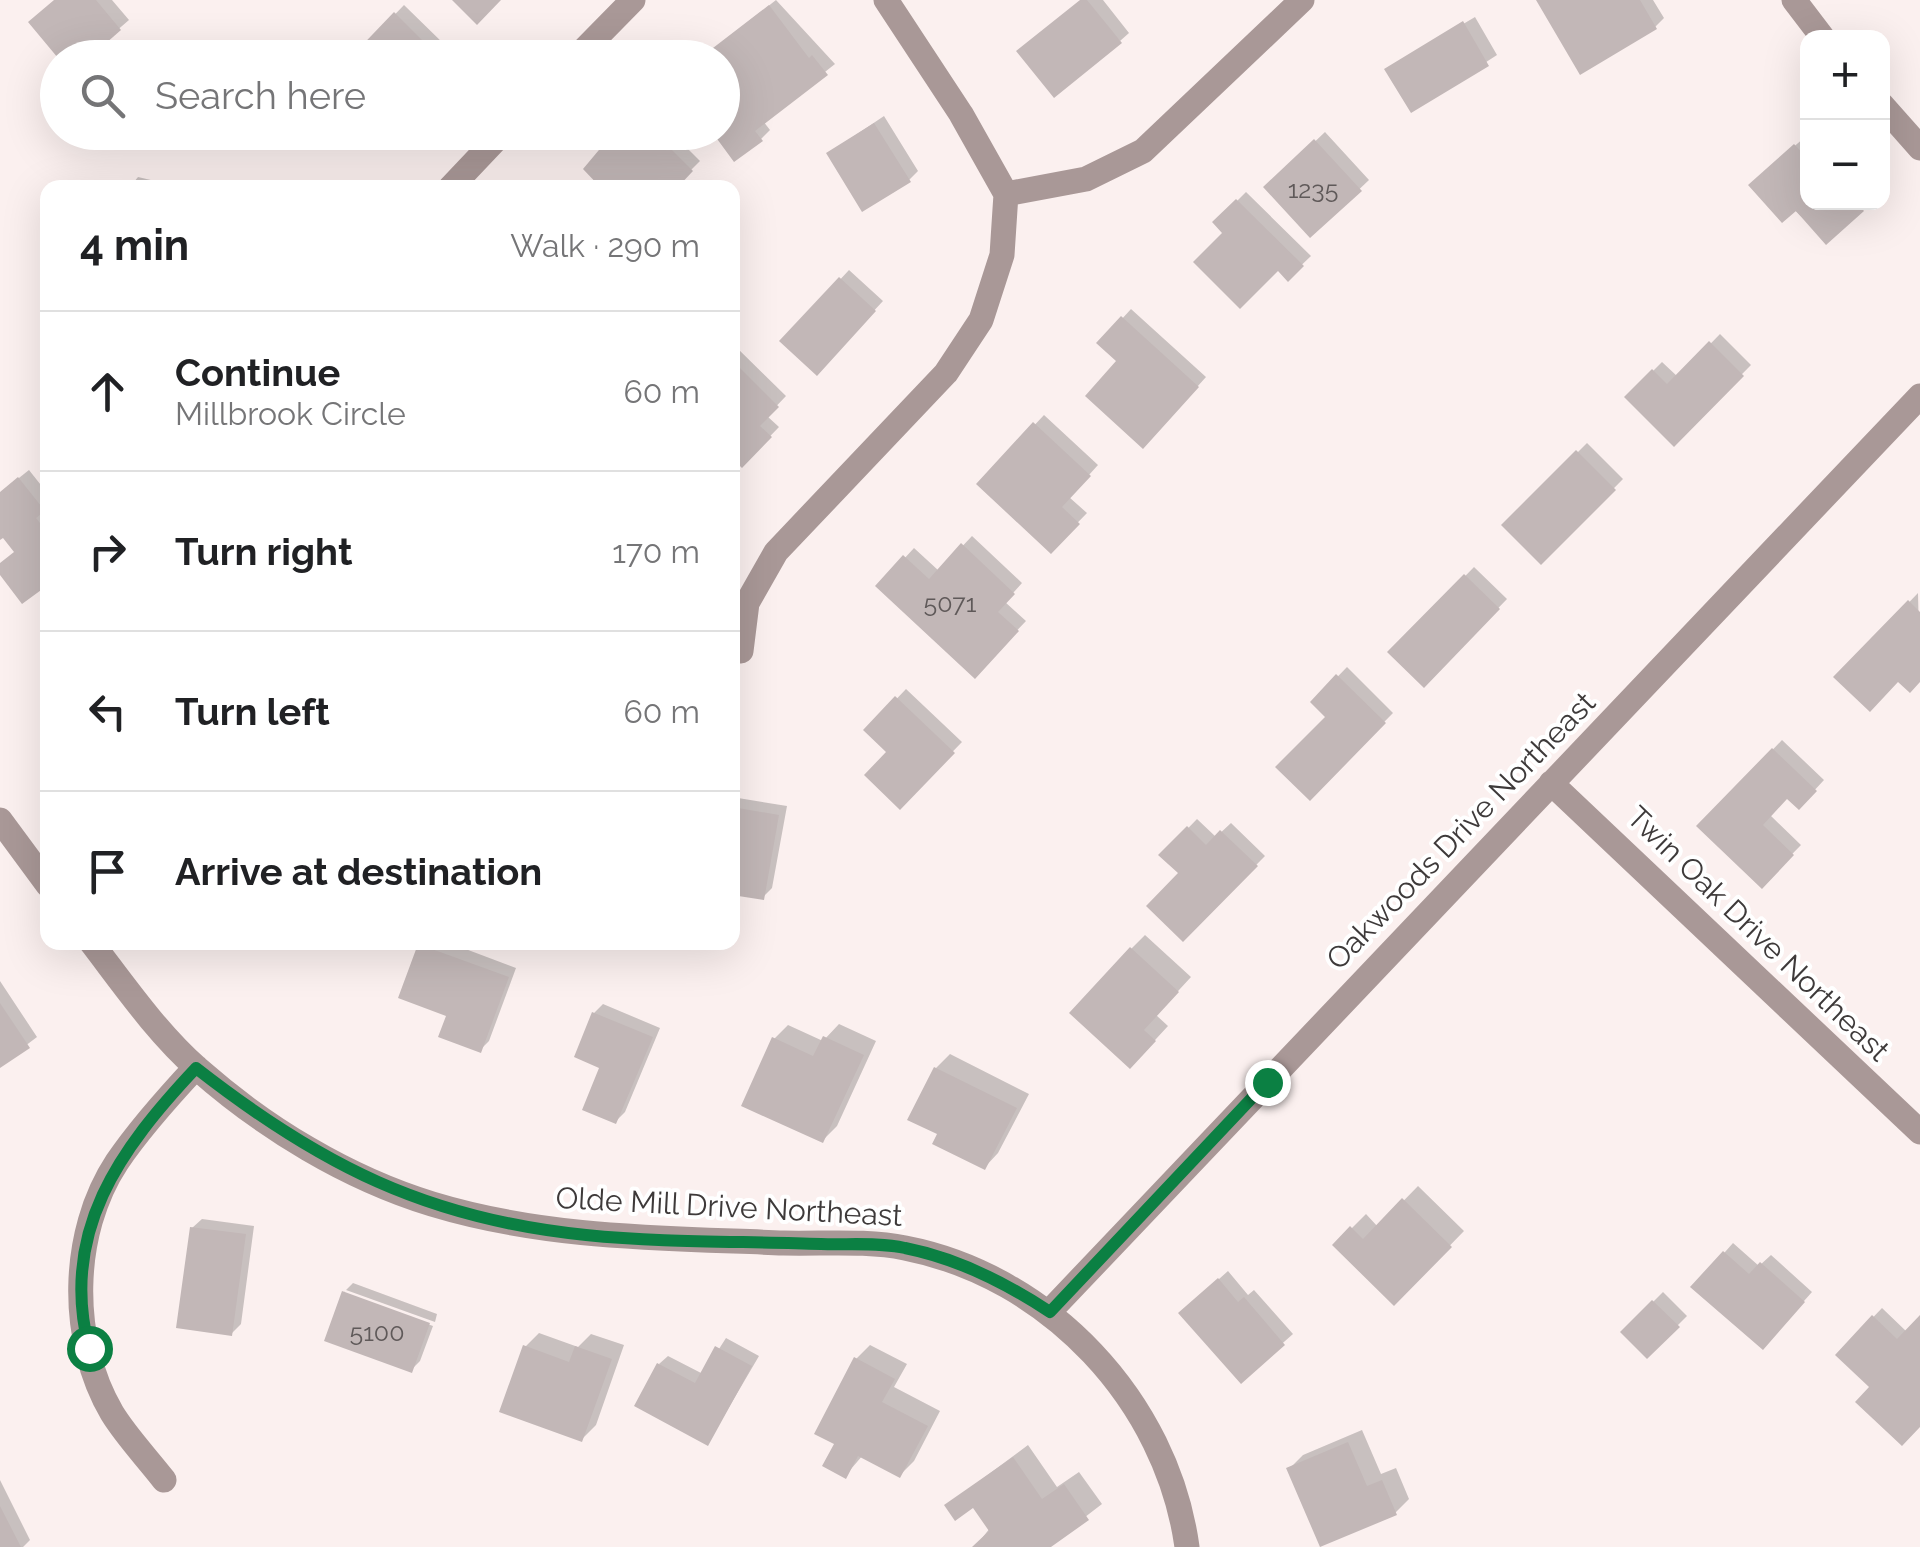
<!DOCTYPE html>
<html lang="en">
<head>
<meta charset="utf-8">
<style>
	body { margin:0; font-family:Raleway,sans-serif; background:#f6f6f6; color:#202124 }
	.controls { position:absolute; right:30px; top:30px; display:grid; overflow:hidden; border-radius:20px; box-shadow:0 10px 40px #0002 }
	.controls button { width:90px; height:90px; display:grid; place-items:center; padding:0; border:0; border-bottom:2px solid #e0e0e0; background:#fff; color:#202124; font:50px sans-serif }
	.stop { position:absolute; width:30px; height:30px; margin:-22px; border:8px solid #0b8043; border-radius:50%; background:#fff }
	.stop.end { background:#0b8043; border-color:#fff; box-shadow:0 2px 10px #0008 }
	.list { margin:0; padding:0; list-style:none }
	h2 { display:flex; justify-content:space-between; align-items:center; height:130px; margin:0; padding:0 40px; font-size:42px }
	h2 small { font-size:32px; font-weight:400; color:#757577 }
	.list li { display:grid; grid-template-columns:65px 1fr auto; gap:30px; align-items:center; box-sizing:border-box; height:160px; padding:0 40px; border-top:2px solid #e0e0e0 }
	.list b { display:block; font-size:38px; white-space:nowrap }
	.list p { margin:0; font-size:32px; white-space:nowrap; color:#757577 }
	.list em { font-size:32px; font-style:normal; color:#757577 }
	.icon { flex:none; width:55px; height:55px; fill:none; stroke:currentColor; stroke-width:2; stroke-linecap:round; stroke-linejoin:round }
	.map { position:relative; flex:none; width:1920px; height:1547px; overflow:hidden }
	.search { position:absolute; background:#fff; box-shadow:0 10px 40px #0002; left:40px; top:40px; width:700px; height:110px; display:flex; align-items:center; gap:25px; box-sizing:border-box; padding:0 35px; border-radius:55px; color:#757577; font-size:38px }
	.panel { position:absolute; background:#fff; box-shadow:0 10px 40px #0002; left:40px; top:180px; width:700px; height:770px; border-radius:20px }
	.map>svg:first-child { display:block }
	.shadow { fill:#0003 }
	.building { fill:#c2b7b7 }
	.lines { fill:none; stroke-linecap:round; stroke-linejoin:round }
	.minor { stroke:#a99897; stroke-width:25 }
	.route { stroke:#0b8043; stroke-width:12 }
	.labels { text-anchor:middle; stroke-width:8; stroke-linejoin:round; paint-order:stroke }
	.number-label { font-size:25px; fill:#5f5959 }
	.street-label { font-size:30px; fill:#3e3a3a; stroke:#fff }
</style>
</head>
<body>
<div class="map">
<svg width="1920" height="1547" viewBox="0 0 1920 1547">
	<rect width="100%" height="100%" fill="#fbf0ef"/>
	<path class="shadow" d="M 56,0 L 112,0 L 129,20 L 85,58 Z
		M 776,0 L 835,64 L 763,121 L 770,130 L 761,139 L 722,132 L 739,104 L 722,58 L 713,49 Z
		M 1081,0 L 1103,0 L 1129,33 L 1120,41 Z
		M 1539,0 L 1653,0 L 1664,18 L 1655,27 Z
		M 404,5 L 447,47 L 436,58 L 353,58 Z
		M 1475,17 L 1497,55 L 1412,110 L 1387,69 Z
		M 884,116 L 918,171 L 909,180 L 829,153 Z
		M 619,132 L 671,132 L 700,161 L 673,188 Z
		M 1325,132 L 1369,180 L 1311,235 L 1267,187 Z
		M 1805,137 L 1808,202 L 1869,202 L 1826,241 L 1760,176 Z
		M 138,177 L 185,188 L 129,188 Z
		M 1246,192 L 1311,256 L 1288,278 L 1216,222 Z
		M 849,270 L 883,301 L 817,372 L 783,341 Z
		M 1131,309 L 1206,377 L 1152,437 L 1120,361 L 1100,343 Z
		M 1720,334 L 1751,365 L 1674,443 L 1627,397 L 1662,362 L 1678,377 Z
		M 732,343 L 786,396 L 767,416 L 779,427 L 742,465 L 732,455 Z
		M 1044,415 L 1098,465 L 1069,497 L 1087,513 L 1051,550 L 979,484 Z
		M 1587,443 L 1623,479 L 1541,562 L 1505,525 Z
		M 29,470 L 48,494 L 44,509 L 48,581 L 0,571 L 0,565 L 16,551 L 4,534 L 0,537 L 0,493 Z
		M 972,536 L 1022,583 L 1005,602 L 1026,621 L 975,675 L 879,586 L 914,548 L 939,571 Z
		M 1474,567 L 1507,599 L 1424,685 L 1391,652 Z
		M 1918,593 L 1920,679 L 1837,677 Z
		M 48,648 L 48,663 L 41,654 Z
		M 1347,667 L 1393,713 L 1310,797 L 1328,717 L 1313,702 Z
		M 906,689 L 962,742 L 900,806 L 890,752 L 867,730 Z
		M 1782,740 L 1824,780 L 1799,807 L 1788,796 L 1770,815 L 1801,845 L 1762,885 L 1700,826 Z
		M 732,797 L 787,806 L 772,888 L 763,897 L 732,892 Z
		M 1197,819 L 1216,837 L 1231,823 L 1265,856 L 1183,939 L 1181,873 L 1162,855 Z
		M 1145,935 L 1191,977 L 1156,1015 L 1168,1026 L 1144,1052 L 1131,949 Z
		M 423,942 L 447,942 L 516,968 L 489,1041 L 480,1050 L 450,1015 Z
		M 0,981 L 37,1037 L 0,1065 Z
		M 603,1004 L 660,1028 L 625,1112 L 616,1121 L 594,1013 Z
		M 839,1024 L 876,1041 L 837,1126 L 823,1140 L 774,1039 L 788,1025 L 823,1041 Z
		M 950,1054 L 1029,1094 L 998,1153 L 985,1167 L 940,1133 L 936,1068 Z
		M 1418,1186 L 1464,1231 L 1394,1303 L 1335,1245 L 1366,1214 L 1378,1227 Z
		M 202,1219 L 254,1226 L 241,1324 L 232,1333 L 192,1228 Z
		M 1733,1243 L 1759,1266 L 1771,1255 L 1812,1292 L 1771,1338 L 1694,1287 Z
		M 1228,1271 L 1248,1295 L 1254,1290 L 1293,1334 L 1241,1380 L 1191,1304 Z
		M 353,1283 L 437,1314 L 435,1322 L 346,1290 Z
		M 345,1291 L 345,1295 L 433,1326 L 420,1361 L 411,1370 L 327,1340 Z
		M 1663,1292 L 1687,1316 L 1647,1356 L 1623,1332 Z
		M 1882,1308 L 1907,1332 L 1920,1318 L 1920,1424 L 1838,1354 Z
		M 539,1333 L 578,1347 L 591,1334 L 624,1345 L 596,1425 L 582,1439 L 525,1347 Z
		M 726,1338 L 759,1356 L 708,1443 L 659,1364 L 668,1356 L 703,1374 Z
		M 870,1345 L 907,1364 L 894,1387 L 940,1411 L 914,1461 L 900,1475 L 863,1455 L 845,1476 L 838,1443 L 856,1359 Z
		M 1362,1430 L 1381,1474 L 1396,1468 L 1409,1499 L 1395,1513 L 1289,1469 L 1303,1455 Z
		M 1028,1445 L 1057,1487 L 1079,1472 L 1102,1504 L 1046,1547 L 975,1547 L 990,1528 L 974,1505 L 947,1505 Z
		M 0,1480 L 30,1540 L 23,1547 L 0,1547 Z"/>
	<path class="building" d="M 54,0 L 96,0 L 121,30 L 89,58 L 58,58 L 28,22 Z
		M 452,0 L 501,0 L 477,25 Z
		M 1080,0 L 1087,0 L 1122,43 L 1054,98 L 1016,51 Z
		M 1536,0 L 1640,0 L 1657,29 L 1580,75 Z
		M 769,5 L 809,58 L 812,55 L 828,75 L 755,131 L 763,141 L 734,162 L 712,132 L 722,132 L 722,116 L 737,105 L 722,86 L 722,58 L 700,58 Z
		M 394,12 L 440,58 L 350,58 Z
		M 1463,21 L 1489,66 L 1411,113 L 1384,69 Z
		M 874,123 L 911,182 L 862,212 L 826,153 Z
		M 221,132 L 257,132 L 229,147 Z
		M 614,132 L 654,132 L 693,171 L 677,188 L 601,188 L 583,169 Z
		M 1314,139 L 1362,191 L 1310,238 L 1263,187 Z
		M 1794,144 L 1808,159 L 1808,202 L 1856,202 L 1864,211 L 1826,245 L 1796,211 L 1782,223 L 1748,185 Z
		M 1236,199 L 1304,266 L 1288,282 L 1278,271 L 1240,309 L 1193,262 L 1222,233 L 1212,222 Z
		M 839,277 L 876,311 L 817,376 L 779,341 Z
		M 1121,316 L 1199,387 L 1143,449 L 1085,396 L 1116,361 L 1096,343 Z
		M 1709,341 L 1744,376 L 1674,447 L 1624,397 L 1652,369 L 1667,384 Z
		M 732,360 L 779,407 L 760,426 L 772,437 L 742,468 L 732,458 Z
		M 1033,422 L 1091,476 L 1062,507 L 1080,524 L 1051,554 L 976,484 Z
		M 1576,450 L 1616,490 L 1541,565 L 1501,525 Z
		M 18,477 L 45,511 L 36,518 L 48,533 L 48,585 L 22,604 L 0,575 L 0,563 L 14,552 L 3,538 L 0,540 L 0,492 Z
		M 961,543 L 1015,594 L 998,612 L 1019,631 L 975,679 L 875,586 L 903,555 L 929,579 Z
		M 1464,574 L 1500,609 L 1424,688 L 1387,652 Z
		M 1908,600 L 1920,612 L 1920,682 L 1910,693 L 1898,682 L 1870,712 L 1833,677 Z
		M 1336,674 L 1386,723 L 1310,801 L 1275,767 L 1325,717 L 1310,702 Z
		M 895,696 L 955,753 L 900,810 L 864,775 L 886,752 L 863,730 Z
		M 1772,748 L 1817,791 L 1799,810 L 1787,799 L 1763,825 L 1794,855 L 1762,889 L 1696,826 Z
		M 732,807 L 779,815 L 764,900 L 732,895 Z
		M 1187,826 L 1206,845 L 1220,830 L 1258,866 L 1183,942 L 1146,906 L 1178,873 L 1158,855 Z
		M 418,944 L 509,977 L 481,1053 L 438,1037 L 446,1016 L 398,998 Z
		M 1130,947 L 1179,992 L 1144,1030 L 1156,1041 L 1130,1069 L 1069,1013 Z
		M 0,1003 L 30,1048 L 0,1068 Z
		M 592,1012 L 653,1037 L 616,1124 L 582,1110 L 599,1068 L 574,1057 Z
		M 823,1036 L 864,1055 L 823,1143 L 741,1106 L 772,1037 L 813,1056 Z
		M 934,1067 L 1017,1108 L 985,1170 L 932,1144 L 937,1134 L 907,1120 Z
		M 1402,1198 L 1452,1247 L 1394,1306 L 1332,1245 L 1350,1226 L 1363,1239 Z
		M 190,1227 L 246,1234 L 232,1336 L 176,1328 Z
		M 1723,1251 L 1749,1274 L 1760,1262 L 1805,1302 L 1763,1350 L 1690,1287 Z
		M 1218,1278 L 1238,1302 L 1244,1297 L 1285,1345 L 1241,1384 L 1178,1313 Z
		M 342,1291 L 430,1323 L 412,1373 L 324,1341 Z
		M 1652,1300 L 1680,1327 L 1647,1359 L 1620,1332 Z
		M 1872,1315 L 1897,1339 L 1920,1315 L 1920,1427 L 1902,1446 L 1855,1402 L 1869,1387 L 1835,1355 Z
		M 523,1345 L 569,1362 L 575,1346 L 612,1359 L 582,1442 L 499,1412 Z
		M 715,1346 L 752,1366 L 708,1446 L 634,1406 L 657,1363 L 695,1383 Z
		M 854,1357 L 895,1379 L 882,1402 L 928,1426 L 900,1478 L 858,1456 L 846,1479 L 822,1466 L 834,1444 L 814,1434 Z
		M 1348,1442 L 1367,1486 L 1382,1480 L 1397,1515 L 1320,1547 L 1286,1468 Z
		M 1013,1457 L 1042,1499 L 1064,1484 L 1089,1520 L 1051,1547 L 972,1547 L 989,1531 L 973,1508 L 955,1521 L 944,1505 Z
		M 0,1506 L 21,1547 L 0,1547 Z"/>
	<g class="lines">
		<path class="minor" d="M 1794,0 L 1823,38
			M 576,58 L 633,0
			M 1882,105 L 1920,148
			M 450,188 L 503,132
			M 1006,194 L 1086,179 L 1143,151 L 1302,0
			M 741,651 L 747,603 L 776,552 L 946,373 L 981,320 L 1002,255 L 1006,194 L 961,114 L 886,0
			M 1551,783 L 1920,1132
			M 0,820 L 48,885
			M 91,942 C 124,985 157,1033 198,1069 C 265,1128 347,1178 432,1204 C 547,1239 665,1238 784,1243 C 823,1244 867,1240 905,1248 C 1049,1276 1167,1401 1187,1547
			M 1050,1311 L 1920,396
			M 164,1480 C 147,1458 126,1436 112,1413 C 69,1340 70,1233 117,1162 C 140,1128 168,1097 196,1067"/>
	</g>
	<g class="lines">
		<path class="route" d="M 89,1348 C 59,1232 120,1149 196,1068 C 320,1165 427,1219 586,1235 C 664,1243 744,1241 821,1244 C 848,1245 878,1242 905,1248 C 956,1258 1006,1283 1050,1312 L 1267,1082"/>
	</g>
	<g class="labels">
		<g class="number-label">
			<text x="1313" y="198">1235</text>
			<text x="950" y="612">5071</text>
			<text x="377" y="1341">5100</text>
		</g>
		<g class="street-label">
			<text transform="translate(1461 831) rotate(-46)" y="10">Oakwoods Drive Northeast</text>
			<text transform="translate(1758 934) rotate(44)" y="10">Twin Oak Drive Northeast</text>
			<text transform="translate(729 1207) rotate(3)" y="10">Olde Mill Drive Northeast</text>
		</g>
	</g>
</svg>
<div class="controls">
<button>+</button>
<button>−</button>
</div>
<div class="stop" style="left:89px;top:1348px"></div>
<div class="stop end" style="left:1267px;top:1082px"></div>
<div class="search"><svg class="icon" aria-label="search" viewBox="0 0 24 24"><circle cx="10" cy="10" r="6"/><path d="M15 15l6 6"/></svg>Search here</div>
<section class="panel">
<h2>4 min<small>Walk · 290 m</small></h2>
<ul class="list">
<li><svg class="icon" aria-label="ahead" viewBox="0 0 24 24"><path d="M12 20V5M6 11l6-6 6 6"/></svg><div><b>Continue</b><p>Millbrook Circle</p></div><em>60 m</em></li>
<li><svg class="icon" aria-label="right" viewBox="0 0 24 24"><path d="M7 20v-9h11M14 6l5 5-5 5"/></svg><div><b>Turn right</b></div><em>170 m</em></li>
<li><svg class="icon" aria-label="left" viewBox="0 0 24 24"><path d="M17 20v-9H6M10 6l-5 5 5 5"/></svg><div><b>Turn left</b></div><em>60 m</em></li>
<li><svg class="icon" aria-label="arrive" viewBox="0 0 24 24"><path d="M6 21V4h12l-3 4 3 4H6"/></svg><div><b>Arrive at destination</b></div></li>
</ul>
</section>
</div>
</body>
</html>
